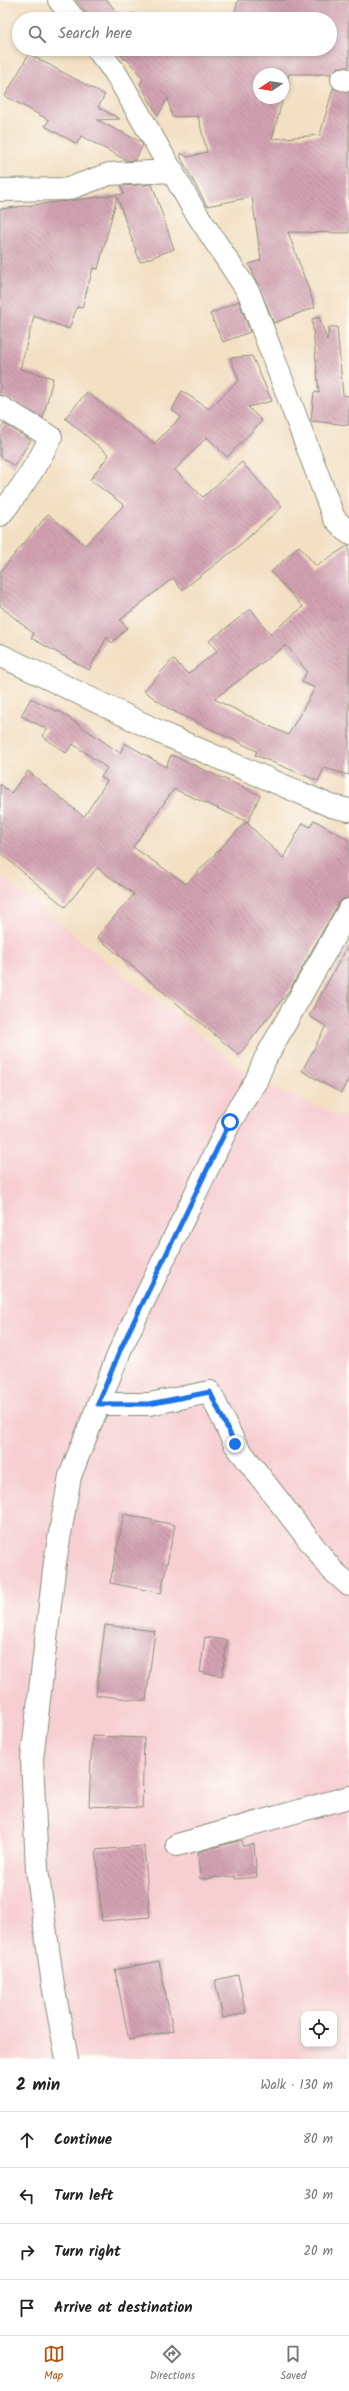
<!DOCTYPE html>
<html lang="en">
<head>
<meta charset="utf-8">
<style>
	body { margin:0; font-family:Kalam,sans-serif; background:#f6f6f6; color:#222 }
	.controls { position:absolute; right:12px; bottom:12px; display:grid; overflow:hidden; border-radius:8px; box-shadow:0 2px 6px #0003 }
	.controls button { width:36px; height:36px; display:grid; place-items:center; padding:0; border:0; border-bottom:1px solid #e0e0e0; background:#fff; color:#222; font:20px sans-serif }
	.compass { position:absolute; left:253px; top:68px; width:36px; height:36px; border-radius:50%; background:#fff; box-shadow:0 2px 6px #0003; rotate:258deg }
	.stop { position:absolute; width:12px; height:12px; margin:-9px; border:3px solid #1a73e8; border-radius:50%; background:#fff }
	.stop.end { background:#1a73e8; border-color:#fff; box-shadow:0 1px 4px #0008 }
	.list { margin:0; padding:0; list-style:none }
	h2 { display:flex; justify-content:space-between; align-items:center; height:52px; margin:0; padding:0 16px; font-size:17px }
	h2 small { font-size:13px; font-weight:400; color:#767676 }
	.list li { display:grid; grid-template-columns:26px 1fr auto; gap:12px; align-items:center; box-sizing:border-box; height:56px; padding:0 16px; border-top:1px solid #e0e0e0 }
	.list b { display:block; font-size:15px; white-space:nowrap }
	.list em { font-size:13px; font-style:normal; color:#767676 }
	.icon { flex:none; width:22px; height:22px; fill:none; stroke:currentColor; stroke-width:2; stroke-linecap:round; stroke-linejoin:round }
	.map { position:relative; flex:none; width:349px; height:2059px; overflow:hidden }
	.search { position:absolute; background:#fff; box-shadow:0 2px 6px #0003; left:12px; right:12px; top:12px; height:44px; display:flex; align-items:center; gap:10px; box-sizing:border-box; padding:0 14px; border-radius:22px; color:#767676; font-size:15px }
	.sheet { height:276px; background:#fff }
	nav { display:flex; justify-content:space-around; align-items:center; box-sizing:border-box; height:56px; border-top:1px solid #e0e0e0; background:#fff; font-size:11px; color:#767676 }
	nav a { display:grid; justify-items:center; gap:2px }
	nav .on { color:#b45309 }
	.map>svg:first-child { display:block }
	.built { fill:#f7cfd3; fill-rule:evenodd }
	.building { fill:url(#building-back-hatch); fill-rule:evenodd }
	.lines { fill:none; stroke-linecap:round; stroke-linejoin:round }
	.minor-casing { stroke:#898e7b; stroke-width:24 }
	.minor { stroke:#fff; stroke-width:22 }
	.route { stroke:#1a73e8; stroke-width:5 }
</style>
</head>
<body>
<div class="map">
<svg width="349" height="2059" viewBox="0 0 349 2059">
	<defs>
		<pattern id="building-back-hatch" width="6" height="6" patternUnits="userSpaceOnUse"><rect width="6" height="6" fill="#d3a3b3"/><path d="M-1 5l2 2M0 0l6 6M5-1l2 2" fill="none" stroke="#ab8692"/></pattern>
	</defs>
	<rect width="100%" height="100%" fill="#fdfcf7"/>
	<filter id="ink" filterUnits="userSpaceOnUse"><feTurbulence type="fractalNoise" baseFrequency=".025" numOctaves="2"/><feDisplacementMap in="SourceGraphic" scale="8" xChannelSelector="R" yChannelSelector="G"/><feConvolveMatrix kernelMatrix="1 2 1 2 8 2 1 2 1" color-interpolation-filters="sRGB"/></filter>
	<filter id="wash" filterUnits="userSpaceOnUse"><feTurbulence type="fractalNoise" baseFrequency=".012" numOctaves="4" result="noise"/><feDisplacementMap in="SourceGraphic" scale="16" xChannelSelector="R" yChannelSelector="G"/><feGaussianBlur stdDeviation="0.9" result="paint"/><feColorMatrix in="noise" values="0 0 0 0 0 0 0 0 0 0 0 0 0 0 0 0 0 1.4 0 .05"/><feComposite in="paint" operator="in"/></filter>
	<g filter="url(#wash)">
		<rect width="100%" height="100%" fill="#f3dfc2"/>
		<path class="built" d="M 0,876 L 256,1081 L 349,1120 L 349,2059 L 0,2059 ZM 304,2014 L 334,2014 L 334,2044 L 304,2044 Z"/>
		<g id="blocks">
			<path class="building" d="M 76,0 L 107,0 L 122,19 L 91,19 Z
				M 238,0 L 349,0 L 349,67 L 338,67 L 331,74 L 289,74 L 283,96 L 283,74 L 259,74 L 259,98 L 283,98 L 272,139 L 320,135 L 333,88 L 349,92 L 349,233 L 288,232 L 315,307 L 274,323 L 249,264 L 261,260 L 252,197 L 207,206 L 181,158 L 181,153 L 188,157 L 207,152 L 198,116 L 172,117 L 168,98 L 158,116 L 140,84 L 143,79 L 126,58 L 125,60 L 115,49 L 330,49 L 330,19 L 233,19 Z
				M 133,13 L 141,19 L 128,19 Z
				M 29,54 L 105,95 L 98,107 L 120,119 L 97,120 L 141,142 L 143,145 L 135,160 L 128,161 L 81,136 L 77,144 L 45,126 L 49,120 L 5,96 Z
				M 152,184 L 174,249 L 140,262 L 117,197 L 98,269 L 93,268 L 82,308 L 77,307 L 69,329 L 34,316 L 20,369 L 53,378 L 43,418 L 0,395 L 0,209 L 124,194 L 121,186 Z
				M 239,301 L 250,332 L 223,342 L 210,314 Z
				M 319,317 L 327,340 L 329,327 L 337,327 L 343,395 L 349,396 L 349,425 L 311,421 L 314,392 L 319,393 L 312,319 Z
				M 252,356 L 272,401 L 248,407 L 262,421 L 227,457 L 207,437 L 175,470 L 203,497 L 242,462 L 282,507 L 234,550 L 182,590 L 173,578 L 120,620 L 127,628 L 112,643 L 107,637 L 89,670 L 31,638 L 34,634 L 0,606 L 0,572 L 48,514 L 85,545 L 124,505 L 90,480 L 109,455 L 65,418 L 87,392 L 154,444 L 181,417 L 172,410 L 182,391 L 209,409 L 239,380 L 230,358 Z
				M 4,424 L 31,440 L 14,466 L 0,456 L 0,429 Z
				M 349,545 L 349,775 L 324,768 L 318,781 L 255,755 L 257,751 L 171,710 L 144,691 L 173,659 L 188,674 L 217,651 L 209,641 L 251,609 L 270,634 L 303,607 L 271,572 L 299,546 L 316,566 ZM 286,645 L 307,671 L 302,682 L 315,688 L 288,735 L 214,699 Z
				M 31,698 L 58,712 L 59,711 L 120,753 L 125,743 L 166,767 L 171,755 L 260,795 L 248,822 L 174,789 L 133,847 L 186,884 L 246,822 L 283,858 L 303,823 L 310,827 L 314,820 L 349,840 L 349,898 L 343,899 L 338,904 L 289,991 L 239,1055 L 97,937 L 134,894 L 97,868 L 65,907 L 0,853 L 0,784 L 11,793 L 28,771 L 84,817 L 107,781 L 101,777 L 107,768 L 73,744 L 66,753 L 42,736 L 47,729 L 21,716 Z
				M 349,944 L 349,1078 L 341,1093 L 302,1071 L 326,1026 L 309,1016 Z
				M 124,1514 L 175,1525 L 161,1593 L 110,1583 Z
				M 105,1625 L 155,1631 L 146,1701 L 96,1695 Z
				M 205,1637 L 227,1640 L 222,1676 L 200,1672 Z
				M 92,1736 L 144,1738 L 142,1808 L 89,1806 Z
				M 242,1840 L 242,1846 L 254,1844 L 257,1877 L 235,1879 L 235,1876 L 200,1879 L 198,1852 Z
				M 144,1846 L 150,1917 L 102,1921 L 96,1850 Z
				M 159,1961 L 173,2031 L 129,2040 L 115,1970 Z
				M 238,1975 L 246,2013 L 223,2018 L 215,1980 Z"/>
		</g>
	</g>
	<g filter="url(#ink)">
		<use href="#blocks" fill-opacity="0" stroke="#898e7b" stroke-width="1"/>
		<g class="lines">
			<defs>
				<path id="minor" d="M 59,0 L 74,19
					M 97,49 L 115,72 L 193,208 L 249,293 L 334,518 L 349,533
					M 342,79 L 349,80
					M 0,190 L 68,189 L 109,174 L 173,171
					M 0,407 L 51,437 C 37,465 20,491 0,515
					M 0,655 L 168,736 L 331,806 L 349,810
					M 98,1404 L 149,1404 L 210,1392 L 235,1444 L 332,1570 L 349,1585
					M 177,1845 L 349,1797
					M 67,2059 L 53,1985 L 37,1869 L 32,1759 L 55,1562 L 70,1476 L 121,1348 L 230,1122 L 256,1081 L 265,1059 L 349,910"/>
			</defs>
			<use href="#minor" class="minor-casing"/>
			<use href="#minor" class="minor"/>
		</g>
	</g>
	<g class="lines" filter="url(#ink)">
		<path class="route" d="M 230,1122 L 121,1348 L 98,1404 L 149,1404 L 210,1392 L 235,1444"/>
	</g>
</svg>
<div class="controls">
<button><svg class="icon" aria-label="locate" viewBox="0 0 24 24"><circle cx="12" cy="12" r="6"/><path d="M12 2v4M12 18v4M2 12h4M18 12h4"/></svg></button>
</div>
<svg class="compass" viewBox="-18 -18 36 36"><path d="M0-13l5 13h-10z" fill="#e53935"/><path d="M0 13l5-13h-10z" fill="#767676"/></svg>
<div class="stop" style="left:230px;top:1122px"></div>
<div class="stop end" style="left:235px;top:1444px"></div>
<div class="search"><svg class="icon" aria-label="search" viewBox="0 0 24 24"><circle cx="10" cy="10" r="6"/><path d="M15 15l6 6"/></svg>Search here</div>
</div>
<section class="sheet">
<h2>2 min<small>Walk · 130 m</small></h2>
<ul class="list">
<li><svg class="icon" aria-label="ahead" viewBox="0 0 24 24"><path d="M12 20V5M6 11l6-6 6 6"/></svg><div><b>Continue</b></div><em>80 m</em></li>
<li><svg class="icon" aria-label="left" viewBox="0 0 24 24"><path d="M17 20v-9H6M10 6l-5 5 5 5"/></svg><div><b>Turn left</b></div><em>30 m</em></li>
<li><svg class="icon" aria-label="right" viewBox="0 0 24 24"><path d="M7 20v-9h11M14 6l5 5-5 5"/></svg><div><b>Turn right</b></div><em>20 m</em></li>
<li><svg class="icon" aria-label="arrive" viewBox="0 0 24 24"><path d="M6 21V4h12l-3 4 3 4H6"/></svg><div><b>Arrive at destination</b></div></li>
</ul>
</section>
<nav>
<a class="on"><svg class="icon" aria-label="map" viewBox="0 0 24 24"><path d="M3 6l6-2 6 2 6-2v14l-6 2-6-2-6 2zM9 4v14M15 6v14"/></svg>Map</a>
<a><svg class="icon" aria-label="directions" viewBox="0 0 24 24"><path d="M12 3l9 9-9 9-9-9zM9 14v-3h6M13 9l2 2-2 2"/></svg>Directions</a>
<a><svg class="icon" aria-label="saved" viewBox="0 0 24 24"><path d="M7 4h10v16l-5-4-5 4z"/></svg>Saved</a>
</nav>
</body>
</html>
